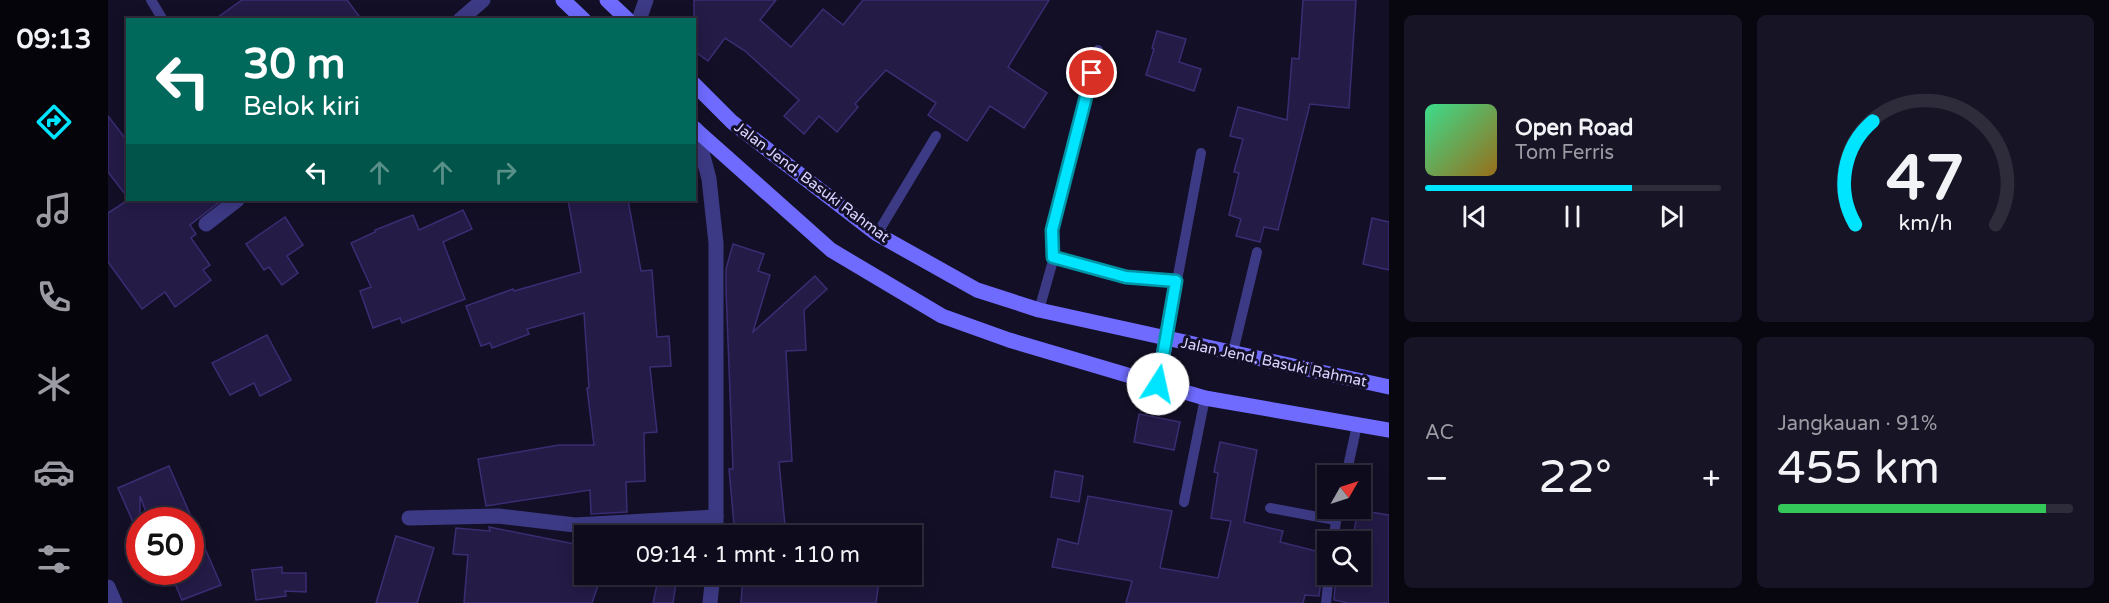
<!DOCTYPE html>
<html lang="id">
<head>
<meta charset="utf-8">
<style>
	body { margin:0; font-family:"Varela Round",sans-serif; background:#171425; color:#f1f3f6; height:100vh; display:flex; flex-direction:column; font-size:22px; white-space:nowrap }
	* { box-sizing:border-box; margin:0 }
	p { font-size:20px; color:#9b9ba3 }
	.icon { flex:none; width:33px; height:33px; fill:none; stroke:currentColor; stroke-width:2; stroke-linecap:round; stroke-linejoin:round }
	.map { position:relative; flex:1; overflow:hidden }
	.drawer { display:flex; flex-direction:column; gap:15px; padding:15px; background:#08060f; width:720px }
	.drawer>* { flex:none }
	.hud { position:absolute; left:18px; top:18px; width:570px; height:183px; border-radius:0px; box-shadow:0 3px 15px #0003,0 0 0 2px #2e2b3b; background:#00695c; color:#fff; overflow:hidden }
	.needle { width:39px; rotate:51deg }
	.controls { position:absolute; left:1209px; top:465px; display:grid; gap:12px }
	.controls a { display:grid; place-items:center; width:54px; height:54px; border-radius:0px; background:#0e0b1c; box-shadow:0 3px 15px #0003,0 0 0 2px #2e2b3b; font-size:30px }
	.speed { position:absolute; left:18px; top:507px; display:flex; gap:12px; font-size:30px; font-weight:700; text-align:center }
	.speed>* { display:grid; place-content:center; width:78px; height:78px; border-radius:50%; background:#0e0b1c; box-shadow:0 3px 15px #0003,0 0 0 2px #2e2b3b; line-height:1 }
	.speed .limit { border:9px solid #d22; background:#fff; color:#111 }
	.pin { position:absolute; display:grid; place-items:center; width:51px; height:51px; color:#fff; margin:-26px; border:3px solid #fff; border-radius:50%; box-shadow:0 2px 6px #0007 }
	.me { position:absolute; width:66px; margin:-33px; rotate:10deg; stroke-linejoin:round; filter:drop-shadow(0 0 4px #0008) }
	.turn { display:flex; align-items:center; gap:21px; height:126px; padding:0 18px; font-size:27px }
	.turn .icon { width:78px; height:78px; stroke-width:2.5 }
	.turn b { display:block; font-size:42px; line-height:51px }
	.lanes { display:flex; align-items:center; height:57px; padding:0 18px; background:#0003; justify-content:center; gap:30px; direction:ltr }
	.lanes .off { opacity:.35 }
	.big { font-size:45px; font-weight:600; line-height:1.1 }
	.drawer .widget { flex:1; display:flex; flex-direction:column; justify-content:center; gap:9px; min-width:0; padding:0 21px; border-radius:9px; background:#171425 }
	.drawer .dial { align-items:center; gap:0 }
	.dial svg { height:156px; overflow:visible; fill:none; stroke:#2e2b3b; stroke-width:7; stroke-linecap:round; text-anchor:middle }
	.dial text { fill:#f1f3f6; stroke:none }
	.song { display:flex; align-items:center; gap:18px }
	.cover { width:72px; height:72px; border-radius:9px; background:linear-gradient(135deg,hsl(150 70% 55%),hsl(40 70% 35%)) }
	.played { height:6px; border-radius:3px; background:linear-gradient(90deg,#00e5ff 70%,#2e2b3b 70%) }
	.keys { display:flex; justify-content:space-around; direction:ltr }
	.heat { display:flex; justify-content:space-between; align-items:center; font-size:33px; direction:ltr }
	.charge { height:9px; border-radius:4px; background:linear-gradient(90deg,#34c759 91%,#2e2b3b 0) }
	.drawer .tiles { flex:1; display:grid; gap:15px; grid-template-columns:repeat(2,1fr) }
	.trip { position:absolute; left:466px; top:525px; width:348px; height:60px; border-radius:0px; background:#0e0b1c; box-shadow:0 3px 15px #0003,0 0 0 2px #2e2b3b; font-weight:600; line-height:60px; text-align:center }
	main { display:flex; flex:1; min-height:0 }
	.menu { display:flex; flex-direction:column; width:108px; justify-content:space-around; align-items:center; background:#06040b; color:#9b9ba3 }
	.menu .icon { width:42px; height:42px }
	.menu .active { color:#00e5ff }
	.menu b { font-size:27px; color:#f1f3f6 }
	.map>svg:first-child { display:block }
	.building { fill:#241b47; stroke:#3b2d73; stroke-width:1.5 }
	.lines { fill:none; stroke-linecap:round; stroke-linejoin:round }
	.lane { stroke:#3d3a85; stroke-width:10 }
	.street { stroke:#3d3a85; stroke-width:15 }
	.secondary { stroke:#6f6bff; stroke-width:15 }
	.route-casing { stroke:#0095a6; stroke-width:15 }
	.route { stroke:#00e5ff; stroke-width:10 }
	.labels { text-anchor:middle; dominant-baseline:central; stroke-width:6; stroke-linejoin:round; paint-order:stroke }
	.street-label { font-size:15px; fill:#d9d4ff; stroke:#130f26 }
</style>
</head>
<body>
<main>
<nav class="menu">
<b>09:13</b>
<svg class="icon active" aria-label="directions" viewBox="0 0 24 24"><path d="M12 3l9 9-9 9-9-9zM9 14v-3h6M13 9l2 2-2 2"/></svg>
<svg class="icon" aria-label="music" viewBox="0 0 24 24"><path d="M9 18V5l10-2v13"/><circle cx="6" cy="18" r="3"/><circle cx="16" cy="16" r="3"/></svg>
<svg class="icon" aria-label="phone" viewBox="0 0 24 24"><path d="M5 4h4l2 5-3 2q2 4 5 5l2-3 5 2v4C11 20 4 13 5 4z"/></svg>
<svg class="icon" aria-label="climate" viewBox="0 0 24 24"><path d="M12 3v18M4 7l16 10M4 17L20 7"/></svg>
<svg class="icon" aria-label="car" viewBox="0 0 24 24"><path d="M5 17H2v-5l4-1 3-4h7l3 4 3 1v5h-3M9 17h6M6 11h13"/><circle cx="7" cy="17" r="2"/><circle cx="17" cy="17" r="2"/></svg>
<svg class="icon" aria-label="filters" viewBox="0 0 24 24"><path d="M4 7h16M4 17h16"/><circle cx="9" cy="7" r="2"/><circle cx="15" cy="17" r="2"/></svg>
</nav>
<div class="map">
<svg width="1281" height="603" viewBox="0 0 1281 603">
	<rect width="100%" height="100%" fill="#130f26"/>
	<!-- building -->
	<g class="building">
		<polygon points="134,0 239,0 254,20 106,20"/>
		<polygon points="586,0 668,0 652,20 683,47 715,9 735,25 755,0 941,0 900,67 939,93 916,128 882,106 859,141 820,115 828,103 778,70 747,104 750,107 729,132 711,116 696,134 676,116 691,100 637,51 617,38 600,61 586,51"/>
		<polygon points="1195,0 1248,0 1241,108 1202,104 1170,230 1156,227 1152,242 1128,236 1133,219 1121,215 1131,173 1126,172 1135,139 1122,136 1130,107 1179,120 1184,58 1191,59"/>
		<polygon points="1049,31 1078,39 1071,62 1093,69 1086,91 1038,75 1046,49 1044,48"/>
		<polygon points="0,116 20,142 20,198 0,172"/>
		<polygon points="20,200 114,200 82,225 88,234 83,238 102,265 95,270 103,280 67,307 57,292 34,309 0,262 0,213"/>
		<polygon points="460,200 520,200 533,271 544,270 549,337 561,336 563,366 542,367 549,432 536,433 537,481 518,482 519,512 483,514 482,490 378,506 370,459 451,445 486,445 479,388 481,388 476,313 419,329 421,334 384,348 382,343 373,346 358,306 405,289 406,291 473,272"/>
		<polygon points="355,210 364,229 335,242 357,299 294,323 292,318 265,328 252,291 263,287 243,243 267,232 267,230 305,215 311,230"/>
		<polygon points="177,217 195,245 179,256 190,273 174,285 161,267 156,270 138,244"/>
		<polygon points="1264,218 1281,222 1281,270 1255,264"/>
		<polygon points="625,244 656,254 650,271 662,275 645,332 707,276 719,289 696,310 698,350 678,351 684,461 671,462 678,536 627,536 621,469 625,469 618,290 618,269"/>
		<polygon points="159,335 183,380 152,396 146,383 122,395 104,363"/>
		<polygon points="1031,414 1072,422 1066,450 1026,442"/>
		<polygon points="1112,442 1149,450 1136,522 1175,531 1172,542 1220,554 1220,567 1214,573 1211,596 1197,595 1195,603 1018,603 1024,581 944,567 950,539 970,544 980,496 1064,511 1052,568 1110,578 1123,521 1103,518 1110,473 1106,472"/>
		<polygon points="61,466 113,585 74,600 62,572 82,572 82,520 41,520 32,496 32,538 10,488"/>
		<polygon points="947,471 975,476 971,502 943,497"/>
		<polygon points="1250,510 1281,515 1281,603 1240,603 1226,600 1228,574 1252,574 1252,542 1244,542"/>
		<polygon points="381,527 477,546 477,574 494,574 484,603 356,603 360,555 345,554 348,528 382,531"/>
		<polygon points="520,532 520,536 483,536 483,534"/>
		<polygon points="288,536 326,548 309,603 268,603"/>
		<polygon points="174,567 174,573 198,573 198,592 177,591 178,596 148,600 144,570"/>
		<polygon points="635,574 772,574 768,603 633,603"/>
		<polygon points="550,580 568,583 565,603 545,603"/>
	</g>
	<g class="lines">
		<!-- lane -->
		<g class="lane">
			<polyline points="43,0 55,20"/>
			<polyline points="769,234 828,136"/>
			<polyline points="946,257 1018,277 1068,281"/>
			<polyline points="931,310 946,257 944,230 990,50"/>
			<polyline points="1058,339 1093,153"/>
			<polyline points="1125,352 1149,252"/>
			<polyline points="1238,476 1249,425"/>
			<polyline points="1076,502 1097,398"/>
			<polyline points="1162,508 1227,520"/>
			<polyline points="1225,542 1230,508"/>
			<polyline points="1218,603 1221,574"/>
		</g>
		<!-- street -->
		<g class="street">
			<polyline points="352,20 375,0"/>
			<polyline points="531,20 538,0"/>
			<polyline points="588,129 601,179 608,243 608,536"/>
			<polyline points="98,224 129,200"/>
			<polyline points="301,518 390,516 467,525 608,517"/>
			<polyline points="0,587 7,603"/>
			<polyline points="602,603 605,574"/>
		</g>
		<!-- secondary -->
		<g class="secondary">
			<polyline points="455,0 476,20"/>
			<polyline points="499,0 520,20"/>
			<polyline points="586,84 624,122 769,234 869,290 931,310 1281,387"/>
			<polyline points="586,128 723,250 834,316 901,340 1097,398 1281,430"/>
			<polyline points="1050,384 1058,339"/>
		</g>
	</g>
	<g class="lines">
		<defs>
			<polyline id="route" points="984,73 944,230 945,257 1018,277 1068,281 1050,384"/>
		</defs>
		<!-- route casing -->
		<use href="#route" class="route-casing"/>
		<!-- route -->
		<use href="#route" class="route"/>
	</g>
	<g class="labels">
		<!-- street labels -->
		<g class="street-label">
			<text transform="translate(704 182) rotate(37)">Jalan Jend. Basuki Rahmat</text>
			<text transform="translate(1166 362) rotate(12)">Jalan Jend. Basuki Rahmat</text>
		</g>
	</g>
</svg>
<div class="controls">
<a><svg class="needle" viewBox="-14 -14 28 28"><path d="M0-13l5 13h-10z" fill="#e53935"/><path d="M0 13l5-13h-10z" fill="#9b9ba3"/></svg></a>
<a><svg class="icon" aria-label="search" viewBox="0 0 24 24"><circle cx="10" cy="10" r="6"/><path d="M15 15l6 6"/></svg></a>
</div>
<div class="speed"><div class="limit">50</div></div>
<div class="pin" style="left:984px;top:73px;background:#d93025"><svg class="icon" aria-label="arrive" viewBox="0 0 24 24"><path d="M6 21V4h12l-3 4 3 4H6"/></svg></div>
<svg class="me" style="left:1050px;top:384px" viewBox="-20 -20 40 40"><circle r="19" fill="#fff"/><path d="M0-13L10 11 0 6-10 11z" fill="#00e5ff"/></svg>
<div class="trip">09:14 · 1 mnt · 110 m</div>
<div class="hud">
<div class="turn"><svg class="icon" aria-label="left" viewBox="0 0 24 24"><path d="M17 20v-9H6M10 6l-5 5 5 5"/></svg><div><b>30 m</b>Belok kiri</div></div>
<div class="lanes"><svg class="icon" aria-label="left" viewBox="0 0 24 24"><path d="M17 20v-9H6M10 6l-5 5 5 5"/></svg><svg class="icon off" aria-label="ahead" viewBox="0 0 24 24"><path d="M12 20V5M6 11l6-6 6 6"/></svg><svg class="icon off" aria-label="ahead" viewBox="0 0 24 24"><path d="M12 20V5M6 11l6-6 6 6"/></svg><svg class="icon off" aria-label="right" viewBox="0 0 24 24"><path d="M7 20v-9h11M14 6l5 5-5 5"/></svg></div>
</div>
</div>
<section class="drawer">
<div class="tiles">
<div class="widget">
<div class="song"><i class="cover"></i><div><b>Open Road</b><p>Tom Ferris</p></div></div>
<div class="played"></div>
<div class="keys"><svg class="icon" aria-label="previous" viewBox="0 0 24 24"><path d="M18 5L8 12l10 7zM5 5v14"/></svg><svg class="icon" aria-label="pause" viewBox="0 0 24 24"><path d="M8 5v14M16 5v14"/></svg><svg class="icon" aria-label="next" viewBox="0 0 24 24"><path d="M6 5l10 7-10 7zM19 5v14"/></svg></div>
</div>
<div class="widget dial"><svg viewBox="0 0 100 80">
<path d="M14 69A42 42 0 1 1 86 69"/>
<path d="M14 69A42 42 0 0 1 23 16" stroke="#00e5ff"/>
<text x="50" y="56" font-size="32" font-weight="700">47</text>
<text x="50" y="72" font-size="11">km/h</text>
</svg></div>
<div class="widget"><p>AC</p>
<div class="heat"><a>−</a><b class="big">22°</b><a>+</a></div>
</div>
<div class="widget"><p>Jangkauan · 91%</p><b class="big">455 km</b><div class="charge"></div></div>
</div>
</section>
</main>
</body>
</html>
